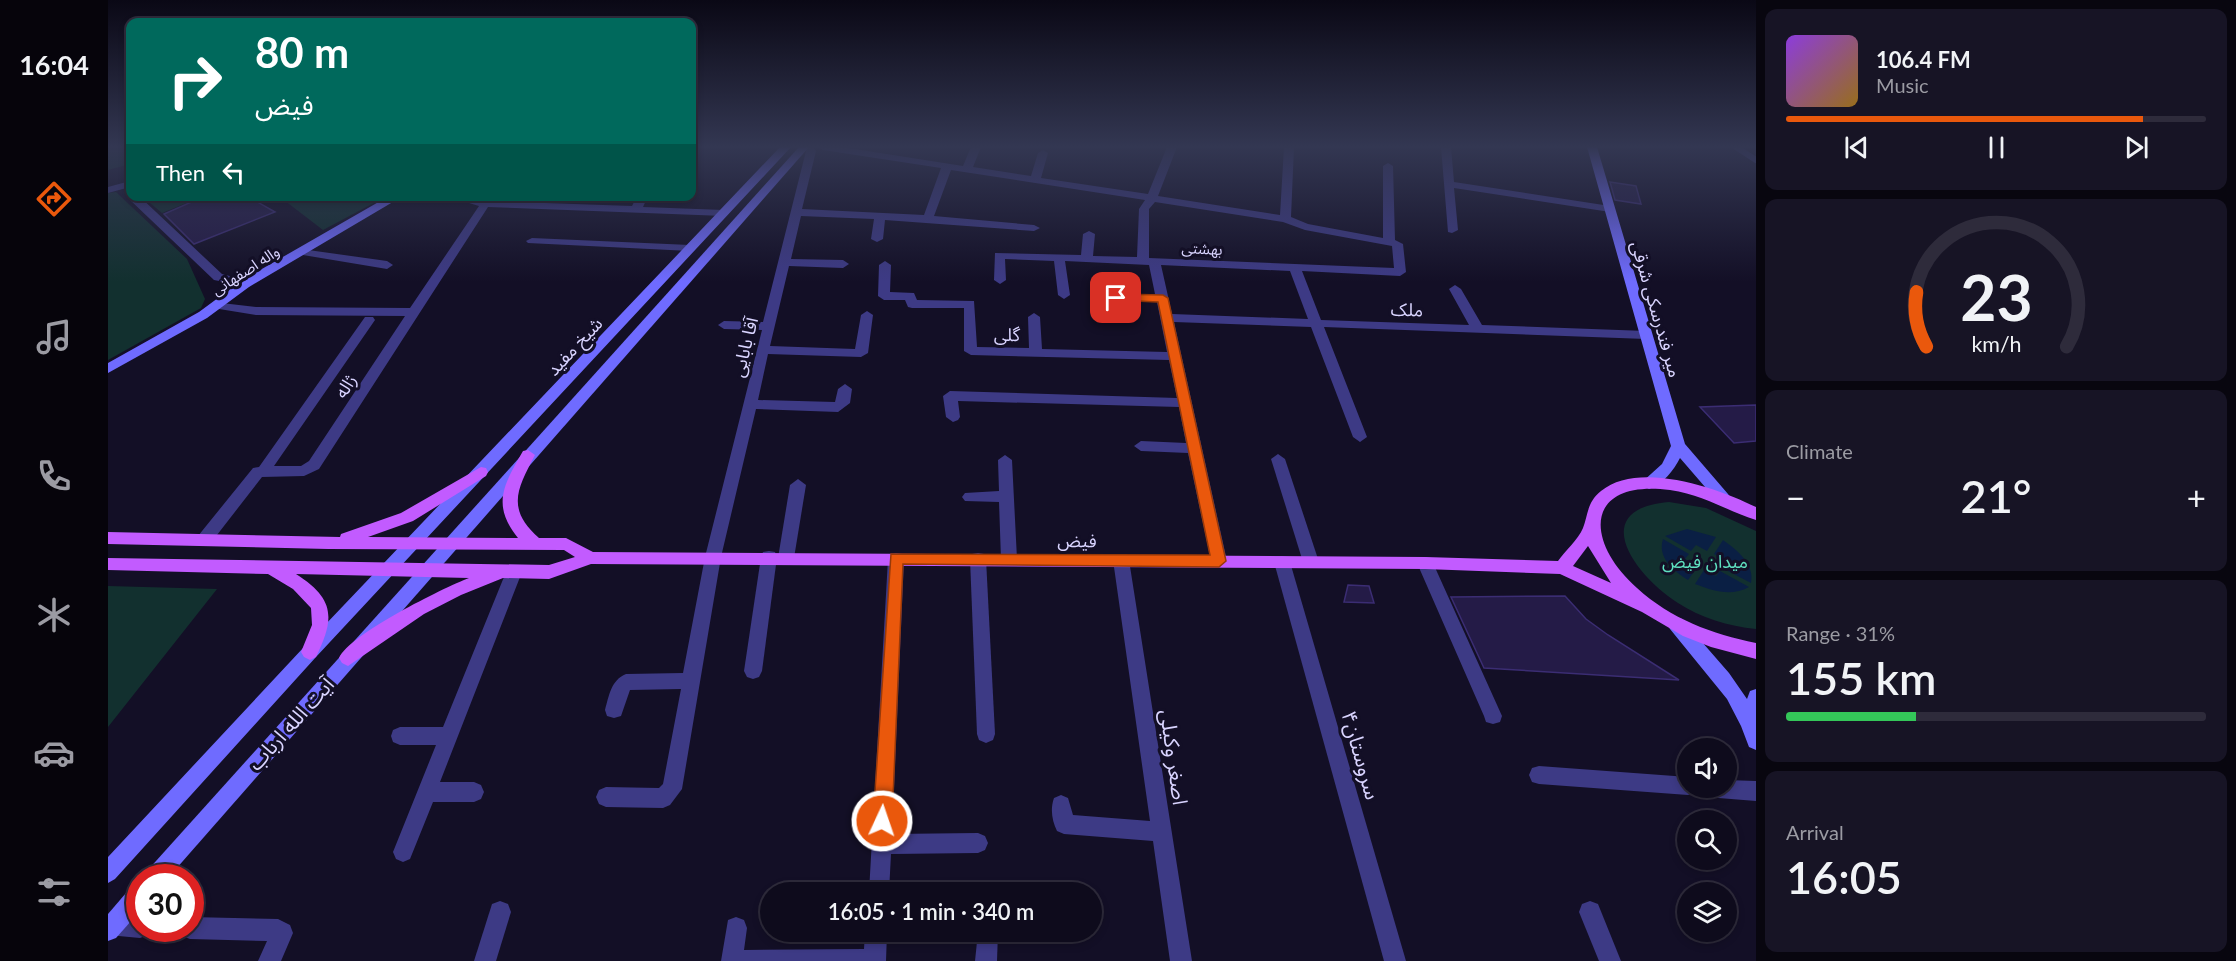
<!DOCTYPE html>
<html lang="en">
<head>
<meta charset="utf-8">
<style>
	body { margin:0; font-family:Lato,"Noto Sans Arabic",sans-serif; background:#171425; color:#f1f3f6; height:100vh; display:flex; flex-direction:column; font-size:22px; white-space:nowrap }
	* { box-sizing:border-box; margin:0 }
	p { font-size:20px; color:#9b9ba3 }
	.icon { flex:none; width:33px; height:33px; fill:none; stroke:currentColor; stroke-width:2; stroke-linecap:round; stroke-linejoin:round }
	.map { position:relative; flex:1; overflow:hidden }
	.panel { display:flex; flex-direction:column; gap:9px; padding:9px; background:#08060f; width:480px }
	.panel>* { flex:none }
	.hud { position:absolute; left:18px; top:18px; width:570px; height:183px; border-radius:12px; box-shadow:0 3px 9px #0003,0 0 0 2px #2e2b3b; background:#00695c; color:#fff; overflow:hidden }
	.tools { position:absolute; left:1569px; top:738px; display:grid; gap:12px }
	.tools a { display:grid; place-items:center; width:60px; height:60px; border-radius:50%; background:#0e0b1c; box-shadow:0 3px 9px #0003,0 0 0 2px #2e2b3b; font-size:30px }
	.speed { position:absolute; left:18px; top:864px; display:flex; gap:12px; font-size:30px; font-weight:700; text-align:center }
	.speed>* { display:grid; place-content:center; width:78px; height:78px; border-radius:50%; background:#0e0b1c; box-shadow:0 3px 9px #0003,0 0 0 2px #2e2b3b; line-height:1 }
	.speed .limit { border:9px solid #d22; background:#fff; color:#111 }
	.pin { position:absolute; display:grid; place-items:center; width:51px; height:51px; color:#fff; margin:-26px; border-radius:12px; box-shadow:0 3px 9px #0006 }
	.me { position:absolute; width:66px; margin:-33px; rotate:3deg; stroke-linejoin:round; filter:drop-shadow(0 0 4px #0008) }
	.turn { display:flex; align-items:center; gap:21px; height:126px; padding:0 30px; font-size:27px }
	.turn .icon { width:78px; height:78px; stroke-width:2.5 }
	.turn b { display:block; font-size:42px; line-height:51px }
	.then { display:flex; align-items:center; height:57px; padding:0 30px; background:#0003; gap:12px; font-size:22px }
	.big { font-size:45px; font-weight:600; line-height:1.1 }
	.panel .tile { flex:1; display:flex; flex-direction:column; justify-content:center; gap:9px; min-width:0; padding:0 21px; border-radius:12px; background:#171425 }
	.panel .dial { align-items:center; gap:0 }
	.dial svg { height:156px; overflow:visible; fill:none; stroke:#2e2b3b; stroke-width:7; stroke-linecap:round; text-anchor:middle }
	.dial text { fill:#f1f3f6; stroke:none }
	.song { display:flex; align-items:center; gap:18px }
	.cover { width:72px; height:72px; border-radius:9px; background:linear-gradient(135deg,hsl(270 70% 55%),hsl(40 70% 35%)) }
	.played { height:6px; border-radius:3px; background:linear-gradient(90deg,#ea580c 85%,#2e2b3b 85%) }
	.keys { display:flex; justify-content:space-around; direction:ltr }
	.heat { display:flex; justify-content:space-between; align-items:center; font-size:33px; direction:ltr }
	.charge { height:9px; border-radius:4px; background:linear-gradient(90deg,#34c759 31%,#2e2b3b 0) }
	.trip { position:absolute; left:652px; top:882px; width:342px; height:60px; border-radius:30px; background:#0e0b1c; box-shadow:0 3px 9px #0003,0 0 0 2px #2e2b3b; font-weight:600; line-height:60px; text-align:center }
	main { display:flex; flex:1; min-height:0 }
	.tabs { display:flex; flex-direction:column; width:108px; justify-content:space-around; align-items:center; background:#06040b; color:#9b9ba3 }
	.tabs .icon { width:42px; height:42px }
	.tabs .active { color:#ea580c }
	.tabs b { font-size:27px; color:#f1f3f6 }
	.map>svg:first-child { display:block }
	.green { fill:#12302f }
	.water { fill:#0a1f44 }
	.building { fill:#241b47; stroke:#3b2d73; stroke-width:1.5 }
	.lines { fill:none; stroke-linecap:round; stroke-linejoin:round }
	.lane { stroke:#3d3a85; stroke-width:6 }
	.street { fill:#3d3a85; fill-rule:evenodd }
	.secondary { fill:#6f6bff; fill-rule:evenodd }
	.primary { fill:#c25bff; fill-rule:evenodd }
	.route { fill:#ea580c; stroke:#983908; stroke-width:1.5 }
	.labels { text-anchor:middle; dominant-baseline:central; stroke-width:6; stroke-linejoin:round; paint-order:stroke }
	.far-street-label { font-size:15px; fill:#d9d4ff; stroke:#130f26 }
	.street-label { font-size:18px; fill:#d9d4ff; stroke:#130f26 }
	.park-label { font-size:18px; fill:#5fe0c0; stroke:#130f26 }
	.near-street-label { font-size:21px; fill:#d9d4ff; stroke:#130f26 }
</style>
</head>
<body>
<main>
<nav class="tabs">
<b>16:04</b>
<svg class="icon active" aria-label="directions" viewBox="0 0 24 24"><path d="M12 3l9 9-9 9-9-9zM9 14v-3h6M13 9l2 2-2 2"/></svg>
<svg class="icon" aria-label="music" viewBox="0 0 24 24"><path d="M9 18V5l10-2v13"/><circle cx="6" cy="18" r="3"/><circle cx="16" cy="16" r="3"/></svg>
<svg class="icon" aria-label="phone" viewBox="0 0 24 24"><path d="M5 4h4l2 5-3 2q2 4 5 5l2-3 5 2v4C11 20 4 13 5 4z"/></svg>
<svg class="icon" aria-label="climate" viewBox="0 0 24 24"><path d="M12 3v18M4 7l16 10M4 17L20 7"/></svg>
<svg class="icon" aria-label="car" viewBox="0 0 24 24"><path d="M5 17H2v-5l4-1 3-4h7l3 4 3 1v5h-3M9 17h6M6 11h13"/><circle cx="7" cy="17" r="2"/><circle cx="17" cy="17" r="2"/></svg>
<svg class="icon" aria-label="filters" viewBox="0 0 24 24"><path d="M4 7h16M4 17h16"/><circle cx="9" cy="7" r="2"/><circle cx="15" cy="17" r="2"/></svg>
</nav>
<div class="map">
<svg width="1648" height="961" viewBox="0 0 1648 961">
	<rect width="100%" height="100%" fill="#130f26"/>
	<!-- green -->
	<g class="green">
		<polygon points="0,147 22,147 22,164 0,170"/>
		<polygon points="8,192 79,259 97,299 93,308 0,360 0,193"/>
		<polygon points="35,197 93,197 54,213"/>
		<polygon points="172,197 173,196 277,197 215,230"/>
		<path d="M1561,502L1598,508L1648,531V629C1620,626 1593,618 1570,603C1528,577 1477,509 1561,502Z"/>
		<polygon points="0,586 109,589 0,727"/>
	</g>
	<!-- water -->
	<g class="water">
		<polygon points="1579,529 1608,537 1599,551 1588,545 1583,551 1557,536"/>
		<path d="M1555,539L1581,554L1577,559L1590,566L1580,580C1566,571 1549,558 1555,539Z"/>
		<path d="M1615,540C1629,550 1647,564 1643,583L1614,568L1618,561L1606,554Z"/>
		<path d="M1596,570L1608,576L1612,571L1641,587C1623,597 1605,591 1587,584Z"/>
	</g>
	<!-- building -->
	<g class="building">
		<polygon points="1502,182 1528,186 1533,204 1507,200"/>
		<polygon points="97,196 139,196 167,212 86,244 56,214"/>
		<polygon points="1648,405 1648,441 1626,443 1592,407"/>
		<polygon points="1240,585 1261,586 1266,603 1236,602"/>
		<polygon points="1457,596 1478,619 1500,635 1571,680 1376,668 1343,597"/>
	</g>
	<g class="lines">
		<!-- lane -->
		<polyline class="lane" points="1628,147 1648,160"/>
		<!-- street -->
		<g class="street">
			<path d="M695,147H705L708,151L694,209L816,215L833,168L715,150L710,147H734L855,166L863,147H873L865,167L923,176L930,153L935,150L940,153L933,178L1040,194L1059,147H1069L1050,196L1172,215L1176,147H1186L1183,217L1200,224L1275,238V166L1280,163L1285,166L1287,240L1295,244L1298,272L1292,276L1194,271L1213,320L1361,325L1341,289L1347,285L1353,289L1374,325L1538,331L1544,335L1538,339L1216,327L1259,437L1252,442L1245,437L1203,327L1066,322L1119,561L1117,566L1111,567L1105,566L1103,561L1080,453L1033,451L1026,446L1033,441L1078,443L1071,407L850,401L852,417L850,420L845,422L838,417L835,396L842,391L1069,398L1061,360L863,355L856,351V308H804L800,307L797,300H776L770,296L771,265L777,261L783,265L782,292L806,293L809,300L866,301L869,347L921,348L920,317L926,313L932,317L934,349L1059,352L1049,302H1008L1002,298L1008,294H1047L1041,265L957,261L962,295L956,299L950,295L946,261L897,259L898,280L892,284L886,280L887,253L973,255L975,234L981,231L987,234L985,256L1029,257L1031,209L1037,200L843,170L826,216L926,225L932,228L926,231L777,220L775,239L769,242L763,239L766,219L693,216L683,259L735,260L741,264L735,268L681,266L662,346L747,349L753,315L759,311L765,315L760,353L753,357L660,354L650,400L727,402L730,389L737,384L744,389L742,403L730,412L648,409L613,557L574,789L562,805L555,808L498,807L491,804L488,797L491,790L498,787L551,788L555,784L573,689L522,690L513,716L506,718L499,716L497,710C501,696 503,680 518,674L575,673L597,557L654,330L616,329L610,325L616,321L655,322L698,151ZM1047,202L1175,222L1197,230L1284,246L1286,268L1041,258V209ZM1053,265L1182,271L1200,319L1064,314Z"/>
			<polygon points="1333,147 1343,147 1346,182 1502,206 1507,209 1502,212 1346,188 1350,230 1344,233 1340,232"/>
			<polygon points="22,181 22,187 0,193 0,187"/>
			<polygon points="22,193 22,196 31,196 114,274 141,281 141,287 106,280 20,198 19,196"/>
			<polygon points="338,196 359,196 377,201 524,206 529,196 540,196 535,207 616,210 621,213 616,216 380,207 211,469 196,476 154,477 102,544 90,544 88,540 90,536 145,468 151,467 257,317 265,317 267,320 166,466 193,466 201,461 297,316 148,315 105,308 105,302 148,307 302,308 371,206"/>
			<polygon points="424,238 582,245 588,248 582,251 420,243 418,241"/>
			<polygon points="193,249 279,261 285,265 279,269 189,254 189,250"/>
			<polygon points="1170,454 1177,459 1211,562 1209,567 1203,568 1197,567 1195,562 1163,459"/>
			<polygon points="897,455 904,460 909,559 907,564 901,565 895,564 893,559 891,502 857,501 854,497 857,493 891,491 890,460"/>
			<polygon points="690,479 698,485 686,558 684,563 672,563 670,558 682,485"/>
			<polygon points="661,551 667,552 669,557 654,671 651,677 645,679 639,677 636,671 653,557 655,552"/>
			<polygon points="788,553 794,554 796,559 784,834 870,833 877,836 880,843 877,850 870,853 783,854 781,892 761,892 780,559 782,554"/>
			<polygon points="870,553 876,554 878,559 887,734 885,740 878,743 871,740 869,734 862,559 864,554"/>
			<path d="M1013,554L1019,555L1021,560L1084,961H1062L1045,841L956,834L949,831C944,821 942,809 946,798L953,795L960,798L965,815L1042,821L1005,560L1007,555Z"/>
			<polygon points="1174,556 1180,557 1182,562 1298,961 1276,961 1166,562 1168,557"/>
			<polygon points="1317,557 1323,558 1325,563 1394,716 1392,722 1385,724 1378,722 1376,716 1309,563 1311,558"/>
			<polygon points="406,565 412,567 414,572 332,782 366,782 373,785 376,792 373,799 366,802 325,802 302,859 295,862 288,859 285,852 328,745 292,745 285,742 283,736 285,730 292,727 335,727 398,572 400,567"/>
			<polygon points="1431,766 1580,777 1580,788 1618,788 1618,780 1648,781 1648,801 1598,797 1591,795 1589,789 1587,793 1580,795 1431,784 1424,782 1421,775 1424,768"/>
			<polygon points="392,901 400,904 403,912 388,961 366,961 384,904"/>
			<polygon points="1482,901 1490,904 1513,961 1491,961 1471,912 1474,904"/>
			<polygon points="4,915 32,916 32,928 42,928 40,935 32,938 0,935 0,917"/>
			<polygon points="82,917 170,919 182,925 185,933 173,961 150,961 159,941 82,939 74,936 71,928 82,928"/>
			<polygon points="628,917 636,920 639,928 636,950 756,949 757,932 779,932 778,961 613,961 620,920"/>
			<polygon points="870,932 890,932 889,961 867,961"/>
		</g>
		<!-- secondary -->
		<g class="secondary">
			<polygon points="672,147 683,147 208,657 7,879 0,883 0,857 196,647"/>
			<polygon points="691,147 701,147 60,878 36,878 39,871"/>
			<path d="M1479,147H1489L1577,444L1620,494L1623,498L1620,502H1610L1572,458C1566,470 1555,484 1541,489L1533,483L1554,464L1563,446Z"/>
			<polygon points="281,196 295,196 141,287 99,318 0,373 0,363 91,312 133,281"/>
			<polygon points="1568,617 1574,619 1621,673 1639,699 1642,691 1648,689 1648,750 1641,747 1633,726 1619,699 1562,629 1559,624 1562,619"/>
			<polygon points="32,884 32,911 8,938 0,941 0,914 24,886"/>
		</g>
		<!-- primary -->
		<path class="primary" d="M420,450L427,455C409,489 398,509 431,538H458L485,552L1317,557L1450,561C1457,551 1470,540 1475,528C1480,515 1479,502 1493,491C1530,460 1610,488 1648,507V520C1617,510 1596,495 1562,490C1476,479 1476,541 1529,588C1563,619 1604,634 1648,643V659L1603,647L1575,636L1534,612L1452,574L1317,569L483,564L441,579L395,578L353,595L316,614L240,666L234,663L231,658C242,634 335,588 361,578L188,574C227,599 227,618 208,657L202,660L196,657L193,652L204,625L203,608L185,589L160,574L0,570V558L441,565L467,557L456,550L220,549L0,544V532L232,537L233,534L293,513L373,467L378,468L380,472L378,476L305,521L260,537L410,538C383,505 396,484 415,451ZM1480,546L1503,583L1465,566Z"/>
	</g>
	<!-- sky -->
	<linearGradient id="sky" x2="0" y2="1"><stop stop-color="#0a0815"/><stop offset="0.52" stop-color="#333752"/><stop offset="1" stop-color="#333752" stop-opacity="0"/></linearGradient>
	<rect width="1648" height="282" fill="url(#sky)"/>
	<!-- route -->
	<polygon class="route" points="1008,294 1055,295 1060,298 1118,561 1111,567 795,564 784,821 781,827 774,830 768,827 765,821 783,554 1102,555 1050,302 1004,300 1002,298"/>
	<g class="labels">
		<!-- far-street labels -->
		<g class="far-street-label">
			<text transform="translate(1094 248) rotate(3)">بهشتی</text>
			<text transform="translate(137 270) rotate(-33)">واله اصفهانی</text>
		</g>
		<!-- street labels -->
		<g class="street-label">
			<text transform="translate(1299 309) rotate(2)">ملک</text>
			<text transform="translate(1549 309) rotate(74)">میر فندرسکی شرقی</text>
			<text transform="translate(899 334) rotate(1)">گلی</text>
			<text transform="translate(466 346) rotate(-47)">شیخ مفید</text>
			<text transform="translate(636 347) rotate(-76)">آقا بابایی</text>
			<text transform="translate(237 386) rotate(-57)">ژاله</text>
			<text transform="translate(969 540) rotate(1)">فیض</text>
		</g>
		<!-- park labels -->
		<g class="park-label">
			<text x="1597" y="561">میدان فیض</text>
		</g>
		<!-- near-street labels -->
		<g class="near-street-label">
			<text transform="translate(182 723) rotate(-48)">آیت الله ارباب</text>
			<text transform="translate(1254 755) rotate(74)">سروستان۴</text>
			<text transform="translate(1067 757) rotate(82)">اصغر وکیلی</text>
		</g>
	</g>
</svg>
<div class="tools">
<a><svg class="icon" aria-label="sound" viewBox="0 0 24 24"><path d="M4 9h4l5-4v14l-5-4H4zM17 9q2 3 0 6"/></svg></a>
<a><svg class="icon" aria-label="search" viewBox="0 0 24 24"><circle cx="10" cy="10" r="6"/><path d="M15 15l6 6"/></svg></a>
<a><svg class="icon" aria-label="layers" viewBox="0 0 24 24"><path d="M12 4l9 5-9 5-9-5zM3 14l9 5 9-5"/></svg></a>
</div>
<div class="speed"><div class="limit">30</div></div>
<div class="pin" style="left:1008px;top:298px;background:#d93025"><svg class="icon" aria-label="arrive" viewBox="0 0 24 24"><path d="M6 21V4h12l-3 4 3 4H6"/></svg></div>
<svg class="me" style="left:774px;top:821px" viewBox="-20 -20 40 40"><circle r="17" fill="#ea580c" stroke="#fff" stroke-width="3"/><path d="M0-11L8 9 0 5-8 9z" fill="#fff"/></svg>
<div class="trip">16:05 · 1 min · 340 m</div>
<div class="hud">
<div class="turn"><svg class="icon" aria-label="right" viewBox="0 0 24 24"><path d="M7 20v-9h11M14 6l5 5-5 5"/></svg><div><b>80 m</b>فیض</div></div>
<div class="then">Then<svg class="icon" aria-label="left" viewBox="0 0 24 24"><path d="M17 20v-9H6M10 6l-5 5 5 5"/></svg></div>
</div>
</div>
<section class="panel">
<div class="tile">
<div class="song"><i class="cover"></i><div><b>106.4 FM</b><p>Music</p></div></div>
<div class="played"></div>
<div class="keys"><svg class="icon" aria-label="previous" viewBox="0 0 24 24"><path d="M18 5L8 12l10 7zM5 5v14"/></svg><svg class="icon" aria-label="pause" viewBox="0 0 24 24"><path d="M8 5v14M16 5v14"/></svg><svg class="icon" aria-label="next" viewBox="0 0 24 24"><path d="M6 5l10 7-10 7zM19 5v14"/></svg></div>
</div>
<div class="tile dial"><svg viewBox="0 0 100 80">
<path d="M14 69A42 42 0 1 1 86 69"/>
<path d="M14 69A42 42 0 0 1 9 41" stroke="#ea580c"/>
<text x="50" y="56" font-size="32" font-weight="700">23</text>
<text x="50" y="72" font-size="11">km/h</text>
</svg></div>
<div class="tile"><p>Climate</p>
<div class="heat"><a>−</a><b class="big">21°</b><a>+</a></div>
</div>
<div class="tile"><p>Range · 31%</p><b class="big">155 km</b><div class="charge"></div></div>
<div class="tile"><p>Arrival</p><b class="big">16:05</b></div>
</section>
</main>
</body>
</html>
